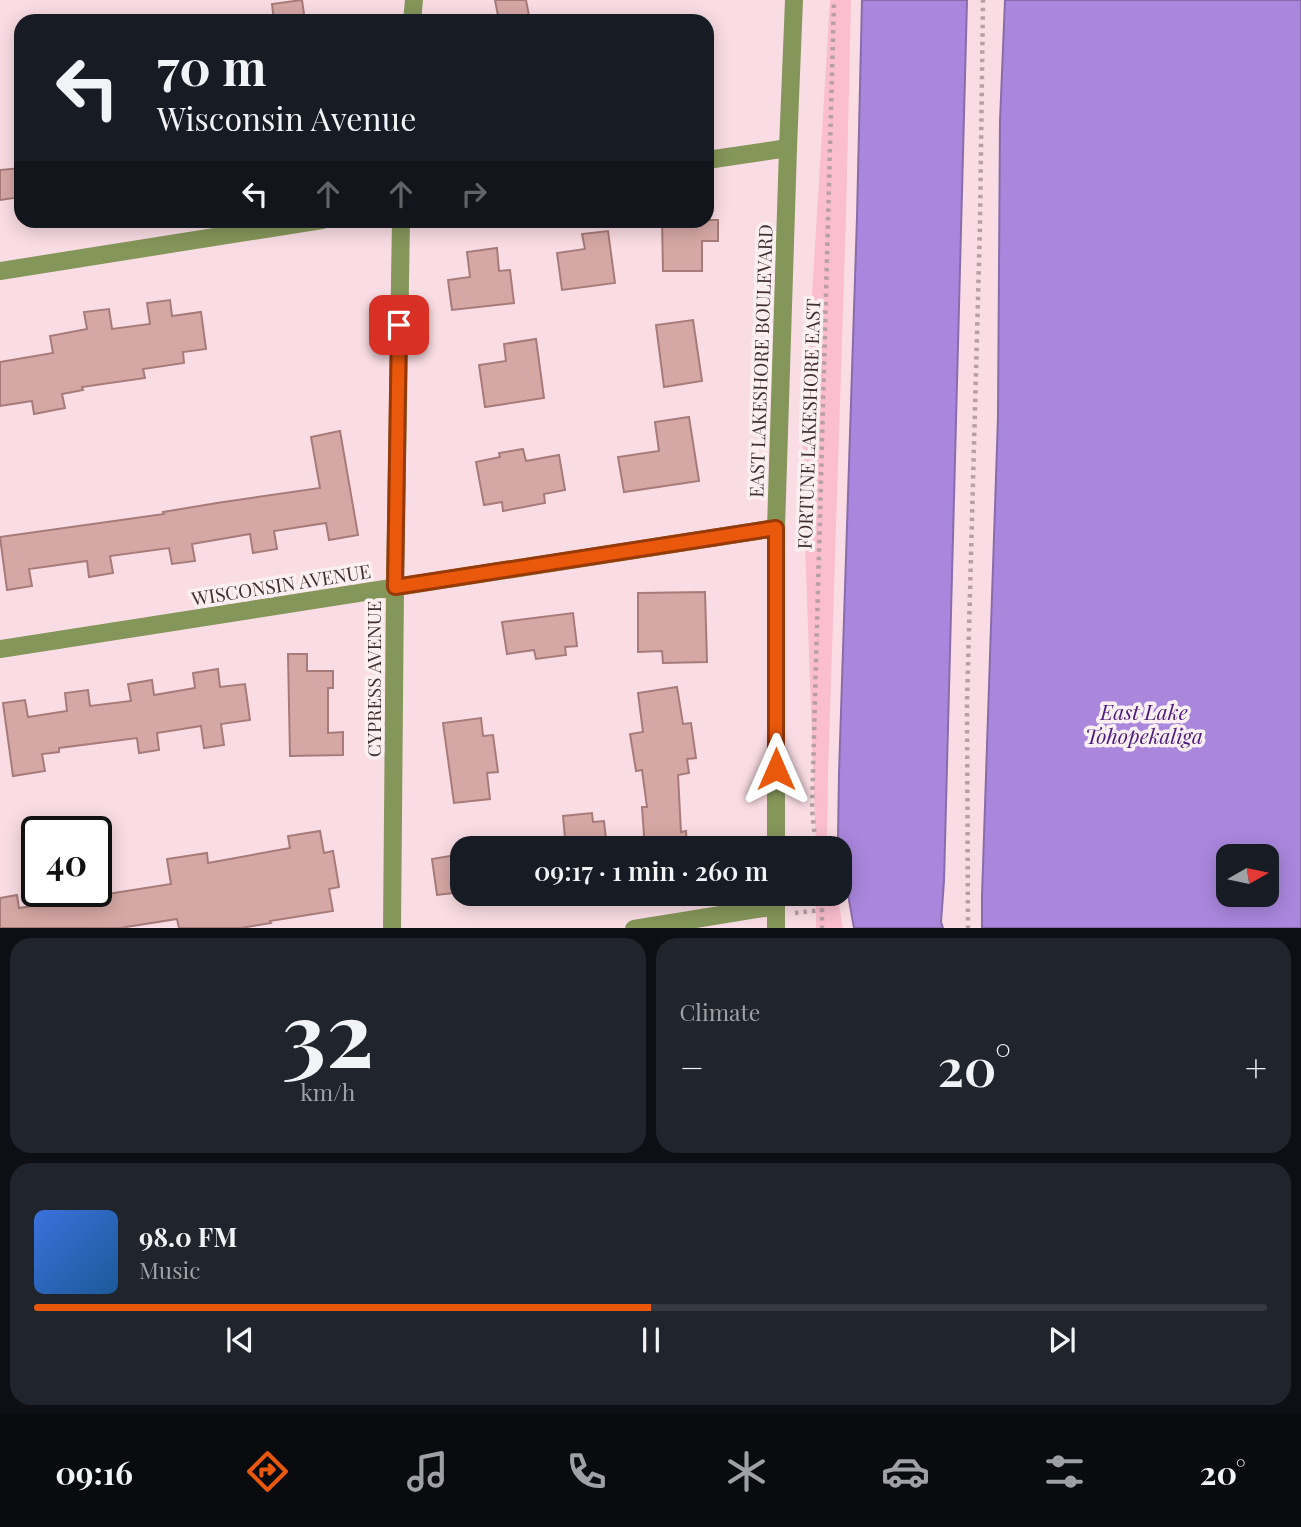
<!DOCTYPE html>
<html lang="en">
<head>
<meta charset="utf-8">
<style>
	body { margin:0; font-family:"Playfair Display",serif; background:#20242c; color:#f1f3f6; height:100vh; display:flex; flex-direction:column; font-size:26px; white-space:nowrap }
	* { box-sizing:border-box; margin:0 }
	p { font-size:23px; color:#9ea1a6 }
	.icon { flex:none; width:38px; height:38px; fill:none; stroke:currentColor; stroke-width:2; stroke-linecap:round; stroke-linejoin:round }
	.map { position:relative; height:928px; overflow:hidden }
	.details { display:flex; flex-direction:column; gap:10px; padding:10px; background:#0d0f14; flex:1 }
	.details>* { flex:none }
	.banner { position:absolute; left:14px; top:14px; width:700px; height:214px; border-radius:21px; box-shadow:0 4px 18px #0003; background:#171b24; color:#f1f3f6; overflow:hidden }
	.needle { width:46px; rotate:81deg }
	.tools { position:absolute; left:1216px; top:844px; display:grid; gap:14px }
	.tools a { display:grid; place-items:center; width:63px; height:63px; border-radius:14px; background:#171b24; box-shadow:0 4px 18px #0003; font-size:35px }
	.speed { position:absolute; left:21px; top:816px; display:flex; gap:14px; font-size:35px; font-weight:700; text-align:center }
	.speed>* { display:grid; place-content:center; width:91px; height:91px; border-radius:50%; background:#171b24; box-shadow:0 4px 18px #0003; line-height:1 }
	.speed .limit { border:4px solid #111; border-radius:10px; background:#fff; color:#111 }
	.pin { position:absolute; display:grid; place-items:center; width:60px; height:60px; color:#fff; margin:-30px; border-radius:14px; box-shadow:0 4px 10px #0006 }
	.me { position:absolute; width:77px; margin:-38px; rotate:0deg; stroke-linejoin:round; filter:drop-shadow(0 0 5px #0008) }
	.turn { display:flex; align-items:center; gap:24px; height:147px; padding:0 28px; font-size:32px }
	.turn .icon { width:91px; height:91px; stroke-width:2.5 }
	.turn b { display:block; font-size:49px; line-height:60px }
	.lanes { display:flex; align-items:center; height:66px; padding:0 28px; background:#0003; justify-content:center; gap:35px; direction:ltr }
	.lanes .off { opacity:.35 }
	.big { font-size:52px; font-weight:600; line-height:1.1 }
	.details .widget { flex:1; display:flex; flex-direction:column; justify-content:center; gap:10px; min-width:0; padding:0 24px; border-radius:21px; background:#20242c }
	.details .dial { align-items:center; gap:0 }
	.dial b { font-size:91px; line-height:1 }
	.song { display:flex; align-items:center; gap:21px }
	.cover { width:84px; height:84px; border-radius:10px; background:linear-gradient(135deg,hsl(220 70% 55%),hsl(210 70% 35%)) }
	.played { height:7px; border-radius:4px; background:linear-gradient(90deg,#ea580c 50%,#363941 50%) }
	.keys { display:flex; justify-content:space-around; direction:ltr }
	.heat { display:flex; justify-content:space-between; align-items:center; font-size:38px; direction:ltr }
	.details .tiles { flex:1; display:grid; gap:10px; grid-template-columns:1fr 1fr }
	.widget:last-child { grid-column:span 2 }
	.trip { position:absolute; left:450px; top:836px; width:402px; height:70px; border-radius:21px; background:#171b24; box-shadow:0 4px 18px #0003; font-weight:600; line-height:70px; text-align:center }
	.menu { display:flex; height:112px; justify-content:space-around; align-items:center; background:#090b0e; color:#9ea1a6 }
	.menu .icon { width:49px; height:49px }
	.menu .selected { color:#ea580c }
	.menu b { font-size:32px; color:#f1f3f6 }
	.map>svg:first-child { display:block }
	.green { fill:#fabece }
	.water { fill:#aa87dd; stroke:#8a6caa; stroke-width:2; fill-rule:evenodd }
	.building { fill:#d6a8a5; stroke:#a67b79; stroke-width:2 }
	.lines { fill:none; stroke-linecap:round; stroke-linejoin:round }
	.path { stroke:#b89fa5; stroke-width:4.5; stroke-dasharray:3.5 5; stroke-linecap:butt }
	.minor { stroke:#85965a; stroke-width:18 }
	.route-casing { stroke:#983908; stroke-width:18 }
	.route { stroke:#ea580c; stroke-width:12 }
	.labels { text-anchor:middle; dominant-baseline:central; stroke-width:7; stroke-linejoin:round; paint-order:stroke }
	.street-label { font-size:19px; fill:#402e33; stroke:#faf0f2 }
	.water-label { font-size:21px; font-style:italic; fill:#4e1b80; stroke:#faf0f2 }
</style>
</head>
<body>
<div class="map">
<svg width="1301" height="929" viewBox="0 0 1301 929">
	<rect width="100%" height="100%" fill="#fadde4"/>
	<!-- green -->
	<g class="green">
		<polygon points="830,0 851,0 846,217 828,774 827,839 829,849 816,849 802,459"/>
		<polygon points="816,894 837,894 843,928 816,928"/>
	</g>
	<!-- water -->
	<g class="water">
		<polygon points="862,0 967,0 944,881 941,922 943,928 854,928 838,839 839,774 857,217"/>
		<path d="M1005,0H1301V928H982V896L998,417L1000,121ZM1228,856H1267V894H1228Z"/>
	</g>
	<!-- building -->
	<g class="building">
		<polygon points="302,0 305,21 274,21 272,4"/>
		<polygon points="495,0 526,0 530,21 499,21"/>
		<polygon points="21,168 21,197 0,200 0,170"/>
		<polygon points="662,220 718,220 718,241 702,241 702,271 663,271"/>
		<polygon points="608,231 615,283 562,290 557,253 585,249 582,234"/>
		<polygon points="497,248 499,271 510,270 514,303 452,310 448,280 470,277 467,252"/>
		<polygon points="170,300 172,316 201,312 206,349 183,352 184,363 143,369 145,378 82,387 83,390 62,394 65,408 34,414 32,401 0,406 0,362 53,353 50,336 87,329 84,312 109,309 112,329 150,324 147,303"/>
		<polygon points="693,320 702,381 664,387 656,325"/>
		<polygon points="536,339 544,398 485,407 479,365 506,361 504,344"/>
		<polygon points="689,417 699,481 624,492 618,457 659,451 655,422"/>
		<polygon points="340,431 358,535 329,540 326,523 274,531 277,549 253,553 250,534 192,544 195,561 172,564 169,548 110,556 113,573 89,577 87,561 29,569 32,586 7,590 0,537 164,514 163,512 217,503 320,488 311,437"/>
		<polygon points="523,449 526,461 559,455 565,490 544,494 545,503 503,511 502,502 484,505 476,462 500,457 499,453"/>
		<polygon points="705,592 707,662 663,663 662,651 638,652 638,593"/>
		<polygon points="573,613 577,646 565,647 566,655 536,659 534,650 507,654 502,622"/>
		<polygon points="288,654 307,654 307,671 333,671 333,688 328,688 328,733 343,732 343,755 290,756"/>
		<polygon points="218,669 220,687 245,684 250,720 221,724 224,745 204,748 201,726 157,733 159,750 139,753 137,738 59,748 59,752 42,754 45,771 13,776 3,703 25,700 28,717 67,711 65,693 88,690 90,706 131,701 128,684 152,680 154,695 195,688 193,673"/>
		<polygon points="677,687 683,724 691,723 696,758 687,759 689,773 678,775 681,832 686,831 687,849 645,849 642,807 647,807 642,770 636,771 630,734 643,732 638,693"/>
		<polygon points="481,718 483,736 493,735 498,772 487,773 490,799 454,803 443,723"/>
		<polygon points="592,813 593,822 604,821 607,849 566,849 563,816"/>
		<polygon points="320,831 324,853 333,851 339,887 329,889 333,911 270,921 271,923 241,928 179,928 177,919 120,928 0,928 0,898 17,895 19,908 171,884 167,859 207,853 208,863 290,848 288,836"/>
		<polygon points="462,854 462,892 437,895 432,859"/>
	</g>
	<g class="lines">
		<!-- path -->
		<g class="path">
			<polyline points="816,849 812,809 834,0"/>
			<polyline points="795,913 822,910"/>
			<polyline points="822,929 822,894"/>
			<polyline points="968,929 967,703 980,224 983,0"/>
		</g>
		<!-- minor -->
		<g class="minor">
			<polyline points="412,21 414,0"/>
			<polyline points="707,160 788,148"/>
			<polyline points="0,271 322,220"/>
			<polyline points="0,649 776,528"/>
			<polyline points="776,849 776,528 788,148 794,0"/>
			<polyline points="776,897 776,929"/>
			<polyline points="392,929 395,587 401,220"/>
			<polyline points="634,929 776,906"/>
		</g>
	</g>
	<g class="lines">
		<defs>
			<polyline id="route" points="399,325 395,587 776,528 776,769"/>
		</defs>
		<!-- route casing -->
		<use href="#route" class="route-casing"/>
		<!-- route -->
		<use href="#route" class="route"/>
	</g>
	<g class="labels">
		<!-- street labels -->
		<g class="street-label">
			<text transform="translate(760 361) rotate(-88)">EAST LAKESHORE BOULEVARD</text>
			<text transform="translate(808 424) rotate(-88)">FORTUNE LAKESHORE EAST</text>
			<text transform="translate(281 584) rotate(-9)">WISCONSIN AVENUE</text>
			<text transform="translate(373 679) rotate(-90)">CYPRESS AVENUE</text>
		</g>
		<!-- water labels -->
		<g class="water-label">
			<text x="1144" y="711">East Lake<tspan x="1144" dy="24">Tohopekaliga</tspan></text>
		</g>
	</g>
</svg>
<div class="tools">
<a><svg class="needle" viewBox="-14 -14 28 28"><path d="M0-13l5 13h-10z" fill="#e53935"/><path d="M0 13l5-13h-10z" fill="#9ea1a6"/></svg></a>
</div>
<div class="speed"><div class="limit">40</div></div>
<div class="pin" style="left:399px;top:325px;background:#d93025"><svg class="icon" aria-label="arrive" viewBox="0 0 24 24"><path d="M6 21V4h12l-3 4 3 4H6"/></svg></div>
<svg class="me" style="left:776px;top:769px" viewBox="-20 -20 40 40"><path d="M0-17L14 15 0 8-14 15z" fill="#ea580c" stroke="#fff" stroke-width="4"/></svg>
<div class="trip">09:17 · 1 min · 260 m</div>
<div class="banner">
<div class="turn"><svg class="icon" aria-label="left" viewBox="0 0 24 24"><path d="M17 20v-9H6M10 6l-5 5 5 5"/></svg><div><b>70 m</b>Wisconsin Avenue</div></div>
<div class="lanes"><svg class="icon" aria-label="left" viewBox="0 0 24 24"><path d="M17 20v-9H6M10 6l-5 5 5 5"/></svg><svg class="icon off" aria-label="ahead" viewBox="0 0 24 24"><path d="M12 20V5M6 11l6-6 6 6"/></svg><svg class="icon off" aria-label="ahead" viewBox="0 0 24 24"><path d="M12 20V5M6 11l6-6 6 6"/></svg><svg class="icon off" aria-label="right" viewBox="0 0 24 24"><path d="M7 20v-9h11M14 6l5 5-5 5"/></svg></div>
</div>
</div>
<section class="details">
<div class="tiles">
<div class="widget dial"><b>32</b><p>km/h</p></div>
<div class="widget"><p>Climate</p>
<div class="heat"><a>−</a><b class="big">20°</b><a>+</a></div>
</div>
<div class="widget">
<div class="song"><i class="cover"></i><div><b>98.0 FM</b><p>Music</p></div></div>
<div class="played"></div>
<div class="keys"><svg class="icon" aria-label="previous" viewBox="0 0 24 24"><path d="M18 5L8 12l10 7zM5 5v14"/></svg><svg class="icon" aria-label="pause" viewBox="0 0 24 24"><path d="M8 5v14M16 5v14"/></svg><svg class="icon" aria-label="next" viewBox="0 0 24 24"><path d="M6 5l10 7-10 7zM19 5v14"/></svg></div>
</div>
</div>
</section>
<nav class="menu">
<b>09:16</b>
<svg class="icon selected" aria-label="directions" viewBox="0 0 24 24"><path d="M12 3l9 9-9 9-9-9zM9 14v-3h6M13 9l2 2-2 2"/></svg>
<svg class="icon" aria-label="music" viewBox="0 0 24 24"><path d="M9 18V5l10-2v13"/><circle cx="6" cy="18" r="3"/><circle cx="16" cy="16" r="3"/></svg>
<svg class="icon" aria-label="phone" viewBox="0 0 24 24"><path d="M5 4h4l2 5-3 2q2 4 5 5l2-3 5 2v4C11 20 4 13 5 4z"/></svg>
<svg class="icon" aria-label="climate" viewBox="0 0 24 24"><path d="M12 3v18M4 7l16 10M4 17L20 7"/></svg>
<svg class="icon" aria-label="car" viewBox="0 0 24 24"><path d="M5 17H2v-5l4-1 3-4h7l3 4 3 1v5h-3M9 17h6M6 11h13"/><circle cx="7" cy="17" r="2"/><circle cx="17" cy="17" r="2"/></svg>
<svg class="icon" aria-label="filters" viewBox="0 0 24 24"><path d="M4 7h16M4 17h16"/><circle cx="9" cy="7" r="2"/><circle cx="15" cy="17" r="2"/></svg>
<b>20°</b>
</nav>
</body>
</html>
